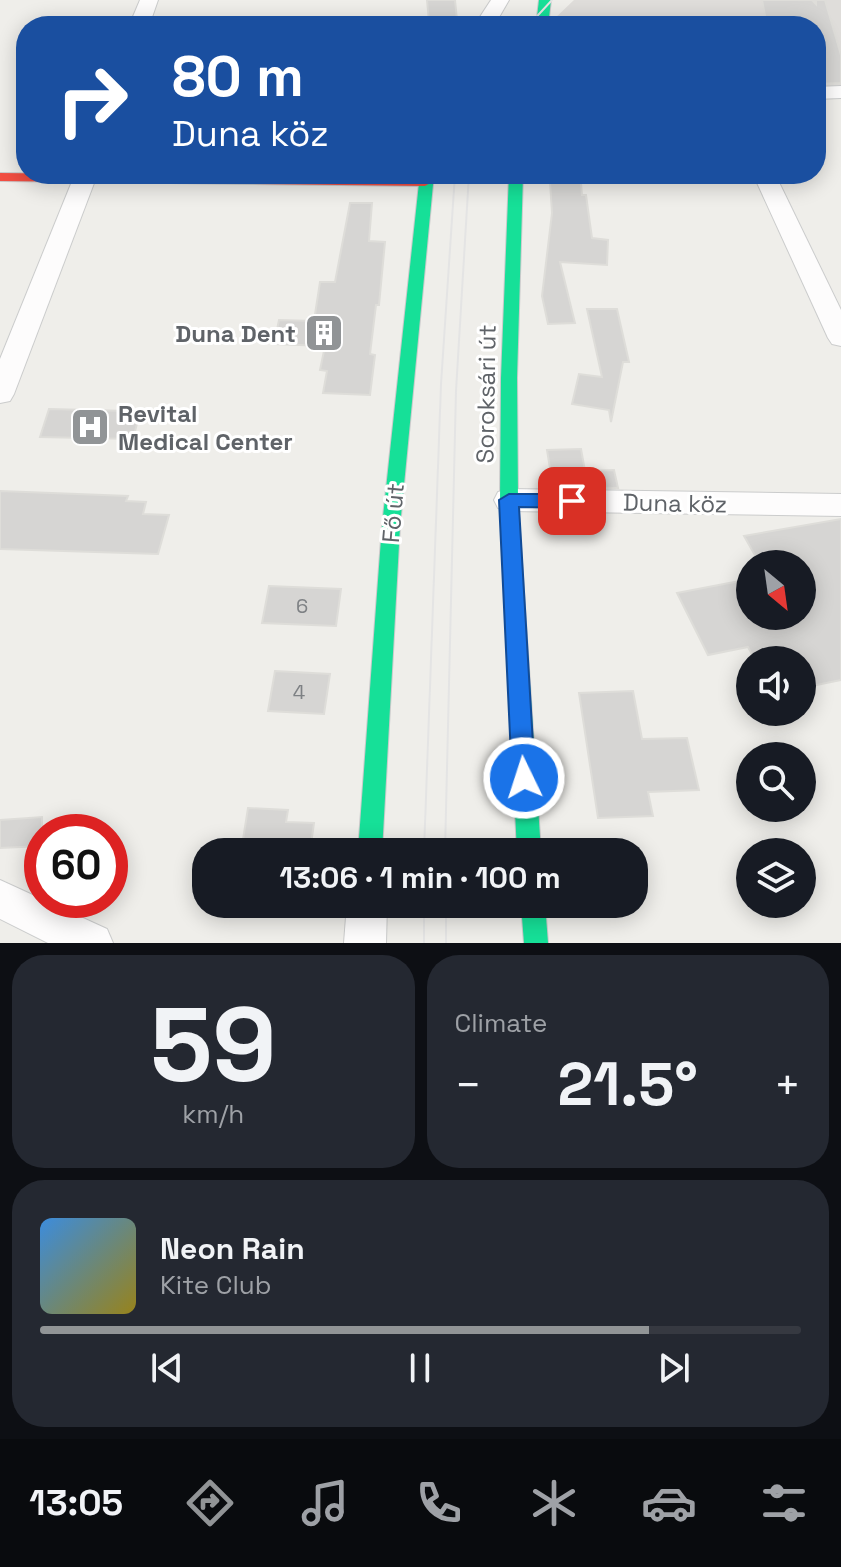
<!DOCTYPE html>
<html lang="en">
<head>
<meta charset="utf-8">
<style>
	body { margin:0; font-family:"Space Grotesk",sans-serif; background:#242831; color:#f1f3f6; height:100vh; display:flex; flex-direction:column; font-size:30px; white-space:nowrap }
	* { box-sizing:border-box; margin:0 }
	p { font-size:26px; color:#9ea1a6 }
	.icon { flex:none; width:44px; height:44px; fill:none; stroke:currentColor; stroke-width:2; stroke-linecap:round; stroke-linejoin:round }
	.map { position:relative; height:943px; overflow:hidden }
	.side { display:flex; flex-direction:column; gap:12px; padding:12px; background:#0d0f14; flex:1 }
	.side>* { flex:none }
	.hud { position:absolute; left:16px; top:16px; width:810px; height:168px; border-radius:32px; box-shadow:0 4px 20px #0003; background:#1a4fa0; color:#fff; overflow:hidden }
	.needle { width:52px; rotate:151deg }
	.buttons { position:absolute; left:736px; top:550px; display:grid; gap:16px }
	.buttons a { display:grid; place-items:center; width:80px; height:80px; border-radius:50%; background:#171b24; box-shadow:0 4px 20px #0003; font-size:40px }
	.speed { position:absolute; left:24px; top:814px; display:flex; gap:16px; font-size:40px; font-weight:700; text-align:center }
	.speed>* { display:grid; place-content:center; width:104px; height:104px; border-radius:50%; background:#171b24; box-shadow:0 4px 20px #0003; line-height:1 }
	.speed .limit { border:12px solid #d22; background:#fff; color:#111 }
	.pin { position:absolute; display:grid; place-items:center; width:68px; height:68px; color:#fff; margin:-34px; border-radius:16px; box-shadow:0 4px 12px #0006 }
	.me { position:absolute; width:88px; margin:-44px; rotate:356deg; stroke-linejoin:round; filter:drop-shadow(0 0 6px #0008) }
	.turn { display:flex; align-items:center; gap:28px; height:168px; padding:0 24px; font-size:36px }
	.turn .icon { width:104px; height:104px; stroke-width:2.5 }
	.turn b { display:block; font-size:56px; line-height:68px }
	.big { font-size:60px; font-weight:700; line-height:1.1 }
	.side .tile { flex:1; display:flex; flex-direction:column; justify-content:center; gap:12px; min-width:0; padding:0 28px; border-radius:32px; background:#242831 }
	.side .dial { align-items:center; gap:0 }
	.dial b { font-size:104px; line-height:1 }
	.song { display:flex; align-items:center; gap:24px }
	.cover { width:96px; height:96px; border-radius:12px; background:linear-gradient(135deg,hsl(210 70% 55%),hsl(50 70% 35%)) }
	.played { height:8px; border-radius:4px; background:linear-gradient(90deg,#919496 80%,#363941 80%) }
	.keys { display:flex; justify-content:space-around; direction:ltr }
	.heat { display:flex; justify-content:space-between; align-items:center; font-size:44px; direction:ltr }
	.side .tiles { flex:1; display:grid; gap:12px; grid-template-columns:1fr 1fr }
	.tile:last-child { grid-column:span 2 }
	.trip { position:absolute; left:192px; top:838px; width:456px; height:80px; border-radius:32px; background:#171b24; box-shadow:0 4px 20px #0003; font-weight:700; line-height:80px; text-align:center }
	.dock { display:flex; height:128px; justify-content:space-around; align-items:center; background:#090b0e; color:#9ea1a6 }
	.dock .icon { width:56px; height:56px }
	.dock .selected { color:#919496 }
	.dock b { font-size:36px; color:#f1f3f6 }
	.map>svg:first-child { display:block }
	.industrial { fill:#dfddda }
	.building { fill:#d6d5d3; stroke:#deddd9; stroke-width:2 }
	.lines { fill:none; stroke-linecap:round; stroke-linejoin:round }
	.street-casing { stroke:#cbcccc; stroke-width:2 }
	.fast-casing { stroke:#cacacb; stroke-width:2 }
	.jam-casing { stroke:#cacacb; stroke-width:2 }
	.street { fill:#fdfcfc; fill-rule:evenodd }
	.fast { fill:#16e098; fill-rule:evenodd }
	.jam { fill:#f24e42; fill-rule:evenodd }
	.tram { stroke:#e4e4e4; stroke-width:2 }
	.route { fill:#1a73e8; stroke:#114b97; stroke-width:2 }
	.labels { text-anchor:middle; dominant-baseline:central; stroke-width:6; stroke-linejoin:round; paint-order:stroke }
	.number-label { font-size:20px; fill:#7e8184 }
	.poi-label { font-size:24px; font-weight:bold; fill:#5f6368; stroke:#fff; text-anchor:end }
	.street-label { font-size:24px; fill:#5f6368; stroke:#fff }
</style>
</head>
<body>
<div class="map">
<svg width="841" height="943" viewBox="0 0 841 943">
	<rect width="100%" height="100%" fill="#efeeea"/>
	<!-- industrial -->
	<polygon class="industrial" points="574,0 841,0 841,89 816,90 816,26 552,26 552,21"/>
	<!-- building -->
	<g class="building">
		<polygon points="427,0 455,0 457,20 429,21"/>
		<polygon points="762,0 812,0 816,4 816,0 825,0 841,55 841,83 816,84 816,26 767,26"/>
		<polygon points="550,182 581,183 582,195 586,195 592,238 608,240 607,265 560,262 575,323 548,324 542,296 552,213"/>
		<polygon points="350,203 372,203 369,241 385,242 379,305 376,305 370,354 375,355 370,395 323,393 327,371 320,370 325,346 274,344 279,320 314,321 320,282 335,282"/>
		<polygon points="587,309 617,309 629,362 623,362 611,422 609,410 572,404 579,374 602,377"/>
		<polygon points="49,409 127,411 126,416 139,416 133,439 40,437"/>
		<polygon points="581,449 585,471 614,470 618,488 553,487 547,450"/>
		<polygon points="0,491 128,496 126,501 146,502 143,514 169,515 158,554 0,549"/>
		<polygon points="841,519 841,680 802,688 802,660 755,660 748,647 708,655 677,593 750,579 750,616 802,616 802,564 760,564 744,536"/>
		<polygon points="269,586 341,589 336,626 262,623"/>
		<polygon points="275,671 330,674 324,714 268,711"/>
		<polygon points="633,691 642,739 687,738 699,790 648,792 653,816 598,818 579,693"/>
		<polygon points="248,808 288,810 286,822 314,823 310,852 241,852"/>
		<polygon points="42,817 42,846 0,848 0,820"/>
	</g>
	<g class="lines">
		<defs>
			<g id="street">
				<polygon points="140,0 158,0 149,26 129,26"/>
				<polygon points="491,0 509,0 494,26 474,26"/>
				<polygon points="841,86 841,98 816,99 816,87"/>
				<polygon points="75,174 93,174 96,178 14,394 10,401 0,403 0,359"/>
				<polygon points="753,174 775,174 841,310 841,346 832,344 828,338"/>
				<polygon points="509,489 841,494 841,516 509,511 498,508 494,500 498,492"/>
				<polygon points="0,880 107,929 113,943 48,943 0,919"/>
				<polygon points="347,904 387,904 386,943 344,943"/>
			</g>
			<g id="fast">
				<polygon points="539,0 551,0 548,26 536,26"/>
				<polygon points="420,174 434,174 400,526 382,852 358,852 382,526"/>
				<polygon points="509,174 523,174 517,378 518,501 541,852 517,852 500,501 501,378"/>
				<polygon points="521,904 545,904 548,943 524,943"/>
			</g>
			<polygon id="jam" points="0,173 425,178 432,182 425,186 0,181"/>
		</defs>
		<!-- street casing -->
		<use href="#street" class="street-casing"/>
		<!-- fast casing -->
		<use href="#fast" class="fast-casing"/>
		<!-- jam casing -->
		<use href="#jam" class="jam-casing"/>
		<!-- street -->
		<use href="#street" class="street"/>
		<!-- fast -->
		<use href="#fast" class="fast"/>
		<!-- jam -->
		<use href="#jam" class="jam"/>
		<!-- tram -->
		<g class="tram">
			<polyline points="528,26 552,0"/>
			<polyline points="424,852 441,384 455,174"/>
			<polyline points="445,852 456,391 469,174"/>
			<polyline points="424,904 424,943"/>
			<polyline points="446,904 446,943"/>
		</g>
	</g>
	<!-- route -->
	<polygon class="route" points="509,494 572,494 581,501 572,508 519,507 535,778 532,785 524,788 516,785 512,778 499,500"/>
	<!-- icons -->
	<defs>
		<symbol id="building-square" viewBox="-11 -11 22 22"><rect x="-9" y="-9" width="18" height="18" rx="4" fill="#919496" stroke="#fff"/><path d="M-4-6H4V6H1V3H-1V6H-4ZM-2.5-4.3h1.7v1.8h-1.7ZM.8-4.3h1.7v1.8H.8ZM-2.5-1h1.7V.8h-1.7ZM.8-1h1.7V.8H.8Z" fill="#fff"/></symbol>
		<symbol id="hospital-square" viewBox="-11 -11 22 22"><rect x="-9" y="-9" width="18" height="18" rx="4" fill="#919496" stroke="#fff"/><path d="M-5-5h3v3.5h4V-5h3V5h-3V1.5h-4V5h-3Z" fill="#fff"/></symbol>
	</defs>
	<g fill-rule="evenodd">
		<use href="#building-square" x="302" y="311" width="44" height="44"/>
		<use href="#hospital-square" x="68" y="405" width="44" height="44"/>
	</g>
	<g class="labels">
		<!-- number labels -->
		<g class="number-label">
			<text x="302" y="606">6</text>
			<text x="299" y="692">4</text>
		</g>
		<!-- poi labels -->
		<g class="poi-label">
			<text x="296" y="333">Duna Dent</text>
			<text x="118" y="413" text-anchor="start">Revital<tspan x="118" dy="28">Medical Center</tspan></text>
		</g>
		<!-- street labels -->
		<g class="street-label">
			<text transform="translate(486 394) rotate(-89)">Soroksári út</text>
			<text transform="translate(675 503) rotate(1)">Duna köz</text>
			<text transform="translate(393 513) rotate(-85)">Fő út</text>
		</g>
	</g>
</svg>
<div class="buttons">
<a><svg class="needle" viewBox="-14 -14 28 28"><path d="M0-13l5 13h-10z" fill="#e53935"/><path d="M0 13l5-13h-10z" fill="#9ea1a6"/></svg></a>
<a><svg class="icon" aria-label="sound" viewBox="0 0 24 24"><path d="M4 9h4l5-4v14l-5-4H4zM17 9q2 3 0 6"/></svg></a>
<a><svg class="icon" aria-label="search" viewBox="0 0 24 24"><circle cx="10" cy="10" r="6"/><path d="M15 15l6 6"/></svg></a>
<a><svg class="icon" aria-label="layers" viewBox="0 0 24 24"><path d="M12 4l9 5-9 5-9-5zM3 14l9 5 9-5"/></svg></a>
</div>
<div class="speed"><div class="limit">60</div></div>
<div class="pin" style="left:572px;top:501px;background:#d93025"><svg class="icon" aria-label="arrive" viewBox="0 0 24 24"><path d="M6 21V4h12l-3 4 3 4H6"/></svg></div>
<svg class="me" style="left:524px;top:778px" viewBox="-20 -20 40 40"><circle r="17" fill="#1a73e8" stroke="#fff" stroke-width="3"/><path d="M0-11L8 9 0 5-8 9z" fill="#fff"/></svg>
<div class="trip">13:06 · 1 min · 100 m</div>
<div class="hud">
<div class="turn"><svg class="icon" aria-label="right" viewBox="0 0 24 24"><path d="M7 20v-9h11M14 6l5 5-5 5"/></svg><div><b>80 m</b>Duna köz</div></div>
</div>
</div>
<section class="side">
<div class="tiles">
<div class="tile dial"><b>59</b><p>km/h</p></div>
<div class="tile"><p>Climate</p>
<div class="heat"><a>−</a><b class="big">21.5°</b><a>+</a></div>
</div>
<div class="tile">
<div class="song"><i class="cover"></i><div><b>Neon Rain</b><p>Kite Club</p></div></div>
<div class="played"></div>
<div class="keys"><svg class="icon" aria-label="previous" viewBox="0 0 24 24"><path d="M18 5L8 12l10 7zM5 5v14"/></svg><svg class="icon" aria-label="pause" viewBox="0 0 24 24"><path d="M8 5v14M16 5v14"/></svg><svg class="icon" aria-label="next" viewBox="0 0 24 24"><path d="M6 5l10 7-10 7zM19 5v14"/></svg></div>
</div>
</div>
</section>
<nav class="dock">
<b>13:05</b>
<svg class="icon selected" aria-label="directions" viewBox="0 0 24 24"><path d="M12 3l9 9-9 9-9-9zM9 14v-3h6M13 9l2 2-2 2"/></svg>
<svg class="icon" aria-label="music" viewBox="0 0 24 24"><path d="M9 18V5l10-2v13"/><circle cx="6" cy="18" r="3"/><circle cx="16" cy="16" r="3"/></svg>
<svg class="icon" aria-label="phone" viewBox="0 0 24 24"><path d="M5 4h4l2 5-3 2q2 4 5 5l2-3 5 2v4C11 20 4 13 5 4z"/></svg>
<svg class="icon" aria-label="climate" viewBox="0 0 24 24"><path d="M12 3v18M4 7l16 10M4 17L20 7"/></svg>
<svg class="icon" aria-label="car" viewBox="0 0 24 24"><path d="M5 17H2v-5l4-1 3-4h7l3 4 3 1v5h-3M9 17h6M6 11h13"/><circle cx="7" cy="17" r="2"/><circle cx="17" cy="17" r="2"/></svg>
<svg class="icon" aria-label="filters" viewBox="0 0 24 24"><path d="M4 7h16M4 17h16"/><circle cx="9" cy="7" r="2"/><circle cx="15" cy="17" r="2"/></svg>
</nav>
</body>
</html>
